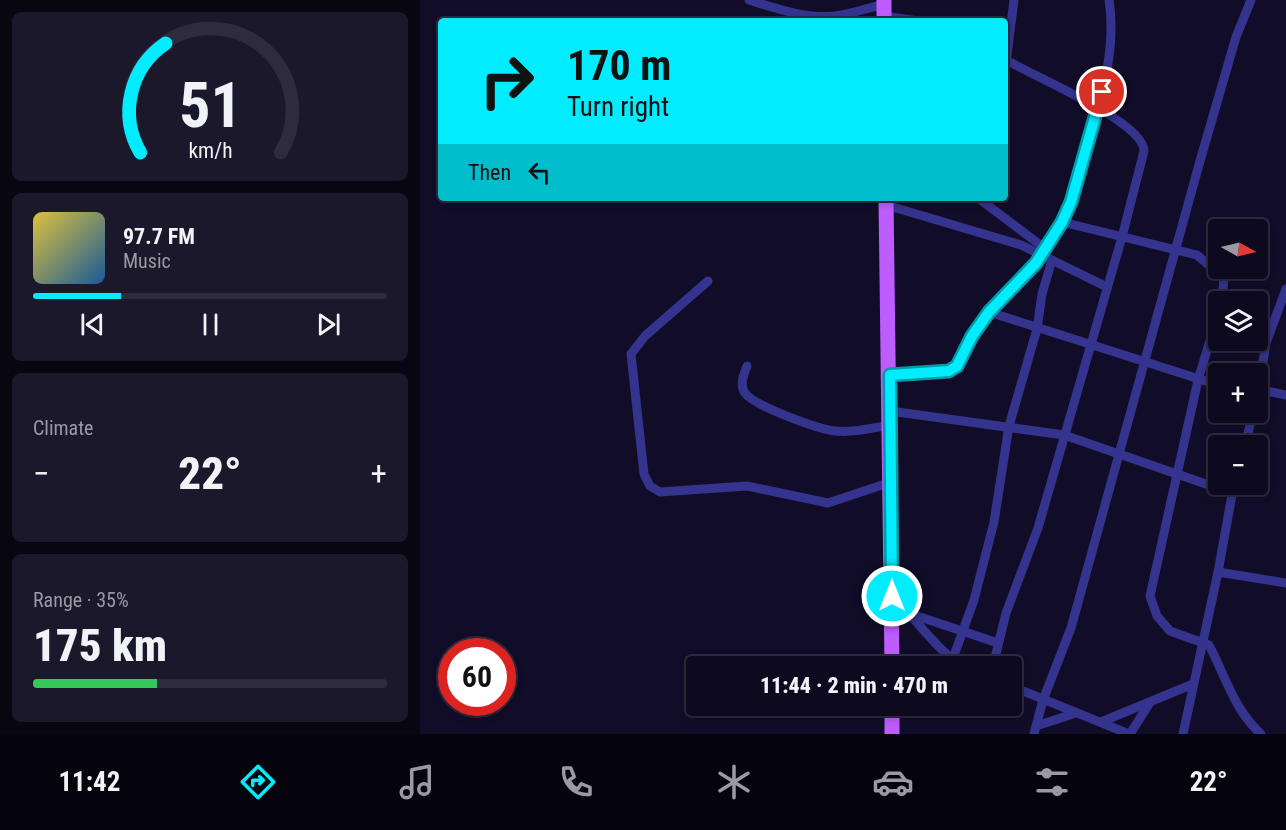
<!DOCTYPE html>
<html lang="en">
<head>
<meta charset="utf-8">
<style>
	body { margin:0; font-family:"Roboto Condensed",sans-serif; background:#1b182c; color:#f1f3f6; height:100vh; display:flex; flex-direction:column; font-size:22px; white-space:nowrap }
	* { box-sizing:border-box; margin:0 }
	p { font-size:20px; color:#9a9aa4 }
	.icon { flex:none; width:33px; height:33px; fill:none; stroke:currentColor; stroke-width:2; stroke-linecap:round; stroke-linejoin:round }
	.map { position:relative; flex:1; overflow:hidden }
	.sheet { display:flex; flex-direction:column; gap:12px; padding:12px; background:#070611; width:420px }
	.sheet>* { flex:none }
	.banner { position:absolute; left:18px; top:18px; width:570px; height:183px; border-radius:6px; box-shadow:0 3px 9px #0003,0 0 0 2px #2d2b3d; background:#01edff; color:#111; overflow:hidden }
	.needle { width:39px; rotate:98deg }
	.fabs { position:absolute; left:788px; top:219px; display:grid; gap:12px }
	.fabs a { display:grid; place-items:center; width:60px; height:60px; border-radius:6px; background:#0d0a1f; box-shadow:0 3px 9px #0003,0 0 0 2px #2d2b3d; font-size:30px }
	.speed { position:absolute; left:18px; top:638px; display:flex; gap:12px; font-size:30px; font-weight:700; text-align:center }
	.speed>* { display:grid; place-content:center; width:78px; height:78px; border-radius:50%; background:#0d0a1f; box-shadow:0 3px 9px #0003,0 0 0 2px #2d2b3d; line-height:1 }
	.speed .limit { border:9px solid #d22; background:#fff; color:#111 }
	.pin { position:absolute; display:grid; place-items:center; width:51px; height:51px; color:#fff; margin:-26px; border:3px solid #fff; border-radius:50%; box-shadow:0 2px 6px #0007 }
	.me { position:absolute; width:66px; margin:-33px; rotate:0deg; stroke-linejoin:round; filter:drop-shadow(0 0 4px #0008) }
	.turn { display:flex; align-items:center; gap:21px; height:126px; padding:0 30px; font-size:27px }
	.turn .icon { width:78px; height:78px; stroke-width:2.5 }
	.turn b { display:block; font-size:42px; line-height:51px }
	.then { display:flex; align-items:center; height:57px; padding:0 30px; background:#0003; gap:12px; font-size:22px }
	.big { font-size:45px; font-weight:800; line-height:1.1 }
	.sheet .widget { flex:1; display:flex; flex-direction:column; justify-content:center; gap:9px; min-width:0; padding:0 21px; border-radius:9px; background:#1b182c }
	.sheet .dial { align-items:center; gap:0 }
	.dial svg { height:156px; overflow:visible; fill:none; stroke:#2d2b3d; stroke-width:7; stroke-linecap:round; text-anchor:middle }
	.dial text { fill:#f1f3f6; stroke:none }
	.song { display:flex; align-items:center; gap:18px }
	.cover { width:72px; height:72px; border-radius:9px; background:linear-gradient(135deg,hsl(50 70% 55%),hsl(210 70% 35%)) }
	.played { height:6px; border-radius:3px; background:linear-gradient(90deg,#01edff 25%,#2d2b3d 25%) }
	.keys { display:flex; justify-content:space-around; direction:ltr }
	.heat { display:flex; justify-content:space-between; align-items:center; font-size:33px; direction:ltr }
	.charge { height:9px; border-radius:4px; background:linear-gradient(90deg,#34c759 35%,#2d2b3d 0) }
	.trip { position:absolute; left:266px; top:656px; width:336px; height:60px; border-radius:6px; background:#0d0a1f; box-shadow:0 3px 9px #0003,0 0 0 2px #2d2b3d; font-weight:800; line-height:60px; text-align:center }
	.menu { display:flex; height:96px; justify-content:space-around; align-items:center; background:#05040c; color:#9a9aa4 }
	.menu .icon { width:42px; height:42px }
	.menu .active { color:#01edff }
	.menu b { font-size:27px; color:#f1f3f6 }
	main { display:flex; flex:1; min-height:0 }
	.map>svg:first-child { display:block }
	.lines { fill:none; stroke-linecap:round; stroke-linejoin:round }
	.minor { stroke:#34338d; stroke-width:9 }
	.primary { stroke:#bd5cff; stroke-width:15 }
	.route-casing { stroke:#019aa6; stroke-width:15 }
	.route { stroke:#01edff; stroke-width:10 }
</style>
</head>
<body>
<main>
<section class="sheet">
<div class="widget dial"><svg viewBox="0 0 100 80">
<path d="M14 69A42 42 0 1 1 86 69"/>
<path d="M14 69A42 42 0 0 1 27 13" stroke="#01edff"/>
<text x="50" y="56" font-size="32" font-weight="700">51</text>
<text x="50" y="72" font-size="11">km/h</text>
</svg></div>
<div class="widget">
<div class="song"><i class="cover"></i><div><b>97.7 FM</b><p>Music</p></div></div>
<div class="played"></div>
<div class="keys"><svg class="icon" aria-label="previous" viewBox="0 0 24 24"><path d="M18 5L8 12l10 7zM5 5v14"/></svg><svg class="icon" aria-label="pause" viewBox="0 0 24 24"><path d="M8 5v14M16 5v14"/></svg><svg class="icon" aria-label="next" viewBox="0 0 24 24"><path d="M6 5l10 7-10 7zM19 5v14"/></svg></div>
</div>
<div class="widget"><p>Climate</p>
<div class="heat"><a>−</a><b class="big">22°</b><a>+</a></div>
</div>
<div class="widget"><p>Range · 35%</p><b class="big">175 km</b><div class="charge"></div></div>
</section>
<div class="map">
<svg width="866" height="734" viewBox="0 0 866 734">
	<rect width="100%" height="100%" fill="#110d29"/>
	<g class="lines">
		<!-- minor -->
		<g class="minor">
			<path d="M329,0C357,9 392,21 422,15C436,12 450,8 464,4"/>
			<polyline points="464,16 498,21"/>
			<polyline points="585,71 594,0"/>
			<polyline points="558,198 627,250"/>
			<polyline points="466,205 601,245 687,287"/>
			<polyline points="642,222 777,255 804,278 802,302"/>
			<polyline points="288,281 225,336 211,354 224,474 230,486 240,492 327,486 408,503 471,482"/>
			<polyline points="569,312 798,385"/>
			<path d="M798,314L778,380L730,596L737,616L750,631L789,645C805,675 814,710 841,734"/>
			<path d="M327,366C324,374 319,385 325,393C334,406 398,429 415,431C433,433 452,428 470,425"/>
			<path d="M470,375L529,371C544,362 555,331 567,315C585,292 609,274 626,250C645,224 651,196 660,166C676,112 698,57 689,0"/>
			<polyline points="837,389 866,395"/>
			<polyline points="837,399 846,343 866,289"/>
			<polyline points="470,411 644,435 812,493"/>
			<polyline points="825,446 833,412"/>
			<polyline points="798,572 866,583"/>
			<path d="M472,596C493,615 521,656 544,666"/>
			<polyline points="494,615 578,643"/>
			<polyline points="532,661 554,600 574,522 589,426 617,329 622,294 632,260"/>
			<path d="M573,666L586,613L618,528L702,237L724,151C724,121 611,76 585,59"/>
			<polyline points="591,686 709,734"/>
			<polyline points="681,722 773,684"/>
			<polyline points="616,726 656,713"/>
			<polyline points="614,734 623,700 651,628 780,161 816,37 831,0"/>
			<polyline points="710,734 729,704"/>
			<polyline points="763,734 798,572 814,484"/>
		</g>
		<!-- primary -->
		<g class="primary">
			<polyline points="464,21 464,0"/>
			<polyline points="466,198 472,666"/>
			<polyline points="472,734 472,705"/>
		</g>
	</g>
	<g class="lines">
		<defs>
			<polyline id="route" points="472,596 470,375 529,371 537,366 552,336 569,312 616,263 642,222 651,202 682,92"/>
		</defs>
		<!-- route casing -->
		<use href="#route" class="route-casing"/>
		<!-- route -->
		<use href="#route" class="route"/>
	</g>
</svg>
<div class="fabs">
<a><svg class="needle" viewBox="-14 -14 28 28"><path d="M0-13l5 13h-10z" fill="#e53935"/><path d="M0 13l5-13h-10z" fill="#9a9aa4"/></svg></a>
<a><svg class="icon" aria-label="layers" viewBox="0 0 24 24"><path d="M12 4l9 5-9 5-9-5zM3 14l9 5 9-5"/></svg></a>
<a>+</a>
<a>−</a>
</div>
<div class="speed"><div class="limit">60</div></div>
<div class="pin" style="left:682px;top:92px;background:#d93025"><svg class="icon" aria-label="arrive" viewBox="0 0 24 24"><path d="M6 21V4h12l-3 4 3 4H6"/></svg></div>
<svg class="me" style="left:472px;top:596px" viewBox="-20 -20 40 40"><circle r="17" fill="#01edff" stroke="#fff" stroke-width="3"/><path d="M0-11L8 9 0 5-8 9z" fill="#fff"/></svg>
<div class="trip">11:44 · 2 min · 470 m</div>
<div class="banner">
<div class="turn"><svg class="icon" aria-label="right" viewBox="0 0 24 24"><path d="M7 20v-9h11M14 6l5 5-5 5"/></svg><div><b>170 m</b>Turn right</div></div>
<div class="then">Then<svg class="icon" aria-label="left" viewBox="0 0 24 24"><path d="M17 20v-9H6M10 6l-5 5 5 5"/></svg></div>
</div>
</div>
</main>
<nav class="menu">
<b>11:42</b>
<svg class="icon active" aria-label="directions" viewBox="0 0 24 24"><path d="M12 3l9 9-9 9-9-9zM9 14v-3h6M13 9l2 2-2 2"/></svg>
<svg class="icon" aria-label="music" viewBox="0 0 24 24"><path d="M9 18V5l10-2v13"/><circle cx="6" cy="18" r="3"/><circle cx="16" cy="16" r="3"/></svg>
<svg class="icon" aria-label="phone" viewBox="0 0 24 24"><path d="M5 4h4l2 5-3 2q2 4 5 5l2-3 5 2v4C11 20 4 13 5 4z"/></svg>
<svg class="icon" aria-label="climate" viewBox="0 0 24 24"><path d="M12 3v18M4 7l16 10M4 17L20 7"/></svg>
<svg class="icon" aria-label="car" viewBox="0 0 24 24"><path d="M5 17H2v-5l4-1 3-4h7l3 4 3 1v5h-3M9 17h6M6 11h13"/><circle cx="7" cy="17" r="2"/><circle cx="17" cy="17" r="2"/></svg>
<svg class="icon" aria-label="filters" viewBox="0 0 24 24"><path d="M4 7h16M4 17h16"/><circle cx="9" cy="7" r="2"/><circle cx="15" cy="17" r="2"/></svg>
<b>22°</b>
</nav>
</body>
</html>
